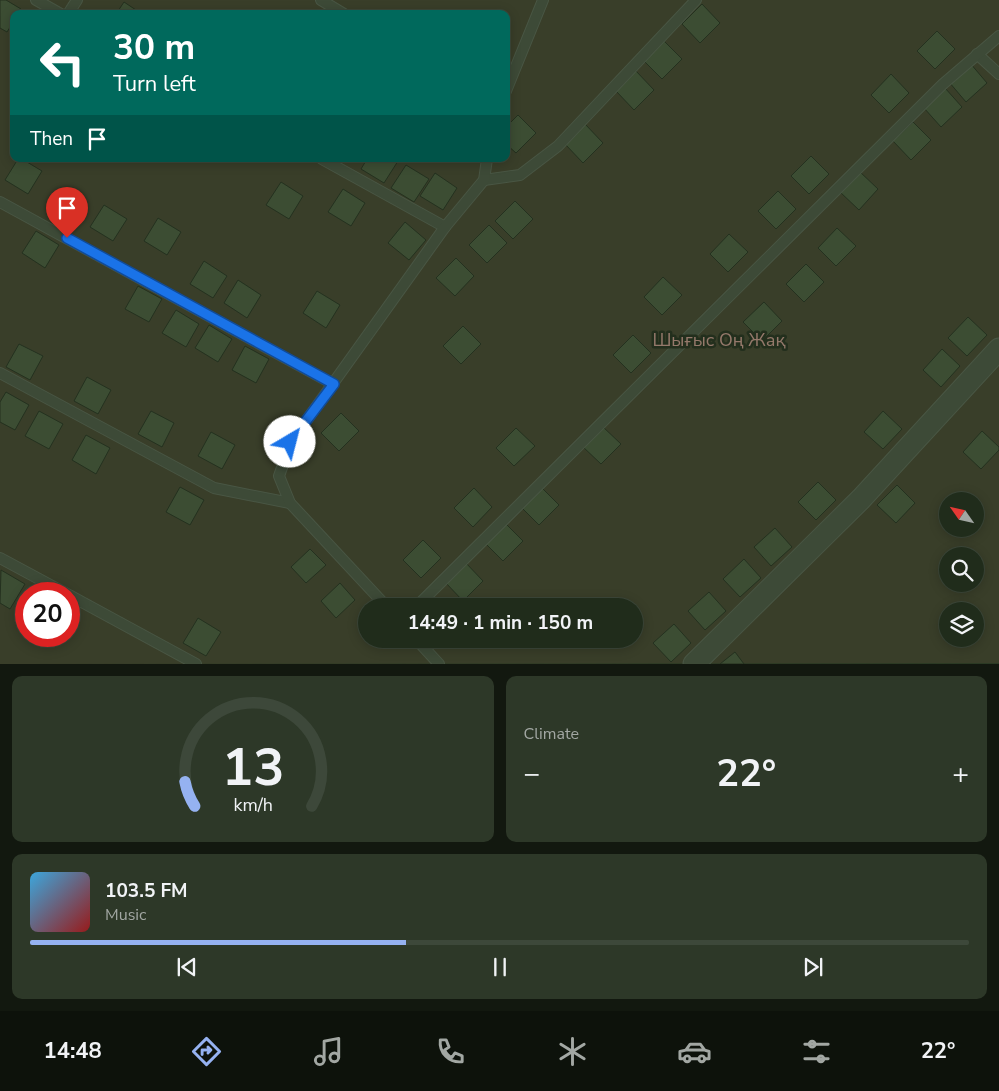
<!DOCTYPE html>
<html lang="en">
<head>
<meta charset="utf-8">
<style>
	body { margin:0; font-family:"Nunito Sans",sans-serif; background:#2d3828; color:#f1f3f6; height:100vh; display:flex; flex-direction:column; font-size:19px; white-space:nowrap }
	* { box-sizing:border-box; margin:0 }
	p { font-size:16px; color:#a2a7a3 }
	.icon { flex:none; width:28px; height:28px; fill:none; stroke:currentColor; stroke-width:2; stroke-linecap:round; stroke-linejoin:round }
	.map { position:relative; height:664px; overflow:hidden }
	.panel { display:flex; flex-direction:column; gap:12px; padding:12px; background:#12180f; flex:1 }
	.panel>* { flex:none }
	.guide { position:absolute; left:10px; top:10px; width:500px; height:152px; border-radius:10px; box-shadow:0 2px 12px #0003,0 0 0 1px #3d483a; background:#00695c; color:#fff; overflow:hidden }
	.needle { width:32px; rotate:304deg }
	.fabs { position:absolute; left:939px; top:492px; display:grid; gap:10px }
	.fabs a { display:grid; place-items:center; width:45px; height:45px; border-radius:50%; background:#202c1b; box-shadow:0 2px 12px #0003,0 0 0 1px #3d483a; font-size:25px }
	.speed { position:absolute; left:15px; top:582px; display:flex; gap:10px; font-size:25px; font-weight:700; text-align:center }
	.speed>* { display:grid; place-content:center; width:65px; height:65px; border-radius:50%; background:#202c1b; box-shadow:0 2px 12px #0003,0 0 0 1px #3d483a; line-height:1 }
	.speed .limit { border:8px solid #d22; background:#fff; color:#111 }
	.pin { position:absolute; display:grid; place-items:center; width:42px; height:42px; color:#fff; margin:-51px -21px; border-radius:50% 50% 50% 0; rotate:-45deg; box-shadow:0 0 5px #0007 }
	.pin .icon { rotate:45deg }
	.me { position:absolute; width:55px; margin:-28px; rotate:37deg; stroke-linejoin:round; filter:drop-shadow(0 0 4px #0008) }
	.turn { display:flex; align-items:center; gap:18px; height:105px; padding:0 20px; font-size:22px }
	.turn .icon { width:65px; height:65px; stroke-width:2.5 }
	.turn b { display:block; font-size:35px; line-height:42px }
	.then { display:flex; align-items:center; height:48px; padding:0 20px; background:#0003; gap:10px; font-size:19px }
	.big { font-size:38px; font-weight:700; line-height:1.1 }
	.panel .card { flex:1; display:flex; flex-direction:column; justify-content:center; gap:8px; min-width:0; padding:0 18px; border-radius:10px; background:#2d3828 }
	.panel .dial { align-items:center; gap:0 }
	.dial svg { height:130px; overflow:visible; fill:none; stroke:#3d483a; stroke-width:7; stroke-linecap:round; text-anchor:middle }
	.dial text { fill:#f1f3f6; stroke:none }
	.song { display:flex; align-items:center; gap:15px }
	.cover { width:60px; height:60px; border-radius:8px; background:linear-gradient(135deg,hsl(200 70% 55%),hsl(0 70% 35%)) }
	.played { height:5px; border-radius:2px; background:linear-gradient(90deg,#95b2f1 40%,#3d483a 40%) }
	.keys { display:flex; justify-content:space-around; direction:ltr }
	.heat { display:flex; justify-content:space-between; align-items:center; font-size:28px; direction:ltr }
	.panel .tiles { flex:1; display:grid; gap:12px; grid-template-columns:1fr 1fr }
	.card:last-child { grid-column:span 2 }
	.trip { position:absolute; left:358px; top:598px; width:285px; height:50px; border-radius:25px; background:#202c1b; box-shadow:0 2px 12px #0003,0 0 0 1px #3d483a; font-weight:700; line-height:50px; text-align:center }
	.dock { display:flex; height:80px; justify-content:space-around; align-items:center; background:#0d120b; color:#a2a7a3 }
	.dock .icon { width:35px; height:35px }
	.dock .on { color:#95b2f1 }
	.dock b { font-size:22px; color:#f1f3f6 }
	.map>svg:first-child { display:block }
	.green { fill:#393e29; fill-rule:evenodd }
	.building { fill:#3c4d33; stroke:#24311f }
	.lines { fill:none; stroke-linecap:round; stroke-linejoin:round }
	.lane-casing { stroke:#495644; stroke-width:12 }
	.street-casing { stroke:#495644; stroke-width:23 }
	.lane { stroke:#3d4a37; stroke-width:10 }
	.street { stroke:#3d4a37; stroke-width:21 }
	.route-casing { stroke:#114b97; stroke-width:12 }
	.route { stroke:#1a73e8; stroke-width:9 }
	.labels { text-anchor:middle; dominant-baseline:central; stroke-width:5; stroke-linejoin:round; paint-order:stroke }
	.park-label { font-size:18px; fill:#95796b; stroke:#232f1d }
</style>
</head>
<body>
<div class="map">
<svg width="999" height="664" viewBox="0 0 999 664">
	<rect width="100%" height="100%" fill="#2b3a24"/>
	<!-- green -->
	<path class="green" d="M0,0H999V663L0,664ZM14,14H506V159H14ZM948,501H975V529H948ZM948,556H975V584H948ZM26,594H69V636H26ZM366,606H634V639H366ZM948,611H975V639H948Z"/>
	<!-- building -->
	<g class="building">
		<polygon points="0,0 6,0 21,9 18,14 14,14 14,21 7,32 0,28"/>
		<polygon points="124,2 142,14 116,14"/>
		<polygon points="702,4 720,23 700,43 682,24"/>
		<polygon points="937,31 955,49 935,69 917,51"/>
		<polygon points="664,41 682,59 662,79 644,61"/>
		<polygon points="970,63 987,83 966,102 949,82"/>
		<polygon points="636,71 654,90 634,110 616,91"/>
		<polygon points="891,74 909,93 889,113 871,95"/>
		<polygon points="945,88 962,107 941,127 924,108"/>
		<polygon points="518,115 536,133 516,153 506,144 506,127"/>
		<polygon points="913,122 931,140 911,160 893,141"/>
		<polygon points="585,124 603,143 583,163 565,144"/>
		<polygon points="811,156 829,174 809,194 791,176"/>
		<polygon points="18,159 22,159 42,171 28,194 5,180"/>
		<polygon points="367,159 395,159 398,161 384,183 361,169"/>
		<polygon points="406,165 429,179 414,202 391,188"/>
		<polygon points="859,171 878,189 859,210 840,192"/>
		<polygon points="435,173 457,188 443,210 420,196"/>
		<polygon points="281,182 303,196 289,219 266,205"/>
		<polygon points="343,189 365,203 351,226 328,212"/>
		<polygon points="778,191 796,209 776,229 758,211"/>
		<polygon points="515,201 533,219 513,239 495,221"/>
		<polygon points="104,205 127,219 113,241 90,227"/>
		<polygon points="158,218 181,232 167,255 144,241"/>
		<polygon points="405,222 426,240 409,260 388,243"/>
		<polygon points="489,225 507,243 487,263 469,245"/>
		<polygon points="837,228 856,246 836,266 818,248"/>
		<polygon points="36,231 59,245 45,268 22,253"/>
		<polygon points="729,234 748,252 728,272 710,254"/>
		<polygon points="456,258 474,276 455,296 436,278"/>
		<polygon points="204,261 227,276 213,298 190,284"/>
		<polygon points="806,264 824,282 804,302 786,284"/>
		<polygon points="663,277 682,295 662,315 644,297"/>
		<polygon points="238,280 261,295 247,318 224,303"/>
		<polygon points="138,286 162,299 149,322 125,309"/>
		<polygon points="317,291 340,305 326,328 303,313"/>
		<polygon points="764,302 782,321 762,341 743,322"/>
		<polygon points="176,310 199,324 186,347 162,333"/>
		<polygon points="968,317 987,335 967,356 948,338"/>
		<polygon points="209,325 232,339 218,362 195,348"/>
		<polygon points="463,326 481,344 461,364 443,346"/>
		<polygon points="633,335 651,353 631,373 613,355"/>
		<polygon points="19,344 43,356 30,380 6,367"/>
		<polygon points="245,346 269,359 256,383 232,370"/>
		<polygon points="942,349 960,366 941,387 923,370"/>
		<polygon points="87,377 111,390 98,414 74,401"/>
		<polygon points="6,392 29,405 15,430 0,422 0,402"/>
		<polygon points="39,411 63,424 49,449 25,436"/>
		<polygon points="151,411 174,423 162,447 138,434"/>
		<polygon points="883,411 902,429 883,449 864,432"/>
		<polygon points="341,413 359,431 339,451 321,433"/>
		<polygon points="602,426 621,444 601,464 582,446"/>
		<polygon points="516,428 535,446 514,466 496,448"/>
		<polygon points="982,431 999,447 999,450 981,469 963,452"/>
		<polygon points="211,432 235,445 222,469 198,456"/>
		<polygon points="86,435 110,448 96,474 72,460"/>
		<polygon points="818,482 836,500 816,520 798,502"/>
		<polygon points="897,485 915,503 896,523 877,505"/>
		<polygon points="180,487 204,500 190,525 166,512"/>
		<polygon points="541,487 559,505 539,525 521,507"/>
		<polygon points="474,488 492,507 473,527 454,508"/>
		<polygon points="505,523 523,541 503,561 485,543"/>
		<polygon points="775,528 792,547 771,566 754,547"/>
		<polygon points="423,540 441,558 421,578 403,560"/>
		<polygon points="310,549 326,565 306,583 291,567"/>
		<polygon points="744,559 761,578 740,597 723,579"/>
		<polygon points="465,562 483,581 463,601 445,582"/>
		<polygon points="1,570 25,584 10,609 0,603"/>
		<polygon points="340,583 355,600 336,618 321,601"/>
		<polygon points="709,592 726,611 705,630 688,611"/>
		<polygon points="198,618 221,632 206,656 183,643"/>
		<polygon points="674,624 691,643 671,662 653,643"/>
		<polygon points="735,652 744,664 720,664"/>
	</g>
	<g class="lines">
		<defs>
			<g id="lane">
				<polyline points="36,0 61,14"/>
				<polyline points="321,0 344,14"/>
				<polyline points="68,14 77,0"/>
				<polyline points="977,54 999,74"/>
				<polyline points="506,91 543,0"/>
				<polyline points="322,159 445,227"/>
				<polyline points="484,180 520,175 558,146 696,0"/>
				<polyline points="0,202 333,384"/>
				<polyline points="0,373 214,488 290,503"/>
				<polyline points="0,558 67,594"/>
				<polyline points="69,595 196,664"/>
				<polyline points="386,606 290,503 279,476 291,442 445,227 484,180 487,159"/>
				<polyline points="417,606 943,84 999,36"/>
				<polyline points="416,639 439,664"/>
			</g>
			<polyline id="street" points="694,664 861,499 999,349"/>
		</defs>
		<!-- lane casing -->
		<use href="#lane" class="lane-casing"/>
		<!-- street casing -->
		<use href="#street" class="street-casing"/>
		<!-- lane -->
		<use href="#lane" class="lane"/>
		<!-- street -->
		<use href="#street" class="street"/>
	</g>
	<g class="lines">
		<defs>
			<polyline id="route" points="67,238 334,384 290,442"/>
		</defs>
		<!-- route casing -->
		<use href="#route" class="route-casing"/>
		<!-- route -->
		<use href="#route" class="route"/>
	</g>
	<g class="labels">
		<!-- park labels -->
		<g class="park-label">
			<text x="719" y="340">Шығыс Оң Жақ</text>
		</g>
	</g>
</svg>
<div class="fabs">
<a><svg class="needle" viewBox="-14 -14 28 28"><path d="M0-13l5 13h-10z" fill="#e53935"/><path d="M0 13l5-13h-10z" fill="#a2a7a3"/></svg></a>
<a><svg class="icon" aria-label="search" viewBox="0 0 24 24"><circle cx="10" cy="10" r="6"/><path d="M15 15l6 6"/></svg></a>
<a><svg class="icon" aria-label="layers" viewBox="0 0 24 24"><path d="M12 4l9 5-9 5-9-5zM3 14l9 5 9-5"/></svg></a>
</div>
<div class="speed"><div class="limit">20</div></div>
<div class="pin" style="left:67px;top:238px;background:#d93025"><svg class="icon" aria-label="arrive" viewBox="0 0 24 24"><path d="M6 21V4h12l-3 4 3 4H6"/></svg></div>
<svg class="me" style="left:290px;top:442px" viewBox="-20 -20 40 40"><circle r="19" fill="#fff"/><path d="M0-13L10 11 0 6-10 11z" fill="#1a73e8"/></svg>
<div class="trip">14:49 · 1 min · 150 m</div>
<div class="guide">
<div class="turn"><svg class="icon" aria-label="left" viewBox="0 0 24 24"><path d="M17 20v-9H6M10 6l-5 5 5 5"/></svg><div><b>30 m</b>Turn left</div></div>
<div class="then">Then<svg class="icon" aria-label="arrive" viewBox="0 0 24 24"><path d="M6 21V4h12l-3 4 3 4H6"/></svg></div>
</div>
</div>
<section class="panel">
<div class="tiles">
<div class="card dial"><svg viewBox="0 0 100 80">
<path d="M14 69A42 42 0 1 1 86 69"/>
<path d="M14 69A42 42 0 0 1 8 54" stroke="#95b2f1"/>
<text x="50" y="56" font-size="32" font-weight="700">13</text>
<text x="50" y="72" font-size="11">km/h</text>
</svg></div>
<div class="card"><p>Climate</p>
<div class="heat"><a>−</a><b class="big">22°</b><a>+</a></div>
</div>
<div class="card">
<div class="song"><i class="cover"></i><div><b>103.5 FM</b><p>Music</p></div></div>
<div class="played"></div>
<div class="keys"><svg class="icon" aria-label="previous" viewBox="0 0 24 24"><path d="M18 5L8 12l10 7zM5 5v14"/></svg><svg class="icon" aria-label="pause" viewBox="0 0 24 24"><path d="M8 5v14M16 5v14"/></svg><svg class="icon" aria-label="next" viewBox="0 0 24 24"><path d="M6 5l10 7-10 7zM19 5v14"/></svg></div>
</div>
</div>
</section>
<nav class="dock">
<b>14:48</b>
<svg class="icon on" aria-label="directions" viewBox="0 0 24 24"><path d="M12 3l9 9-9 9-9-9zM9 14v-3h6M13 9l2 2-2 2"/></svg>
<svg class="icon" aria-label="music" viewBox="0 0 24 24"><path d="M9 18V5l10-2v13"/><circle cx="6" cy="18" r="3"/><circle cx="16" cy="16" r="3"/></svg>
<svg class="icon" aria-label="phone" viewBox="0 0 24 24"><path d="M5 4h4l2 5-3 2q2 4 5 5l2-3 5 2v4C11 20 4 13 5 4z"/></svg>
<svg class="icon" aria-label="climate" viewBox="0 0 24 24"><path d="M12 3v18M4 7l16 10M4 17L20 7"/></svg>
<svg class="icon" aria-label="car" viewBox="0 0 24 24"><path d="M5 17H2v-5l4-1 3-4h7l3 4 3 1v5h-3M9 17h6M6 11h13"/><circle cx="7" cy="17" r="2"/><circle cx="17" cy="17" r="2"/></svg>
<svg class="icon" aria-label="filters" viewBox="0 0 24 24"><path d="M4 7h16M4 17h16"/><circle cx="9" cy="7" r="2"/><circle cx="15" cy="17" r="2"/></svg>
<b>22°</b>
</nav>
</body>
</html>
